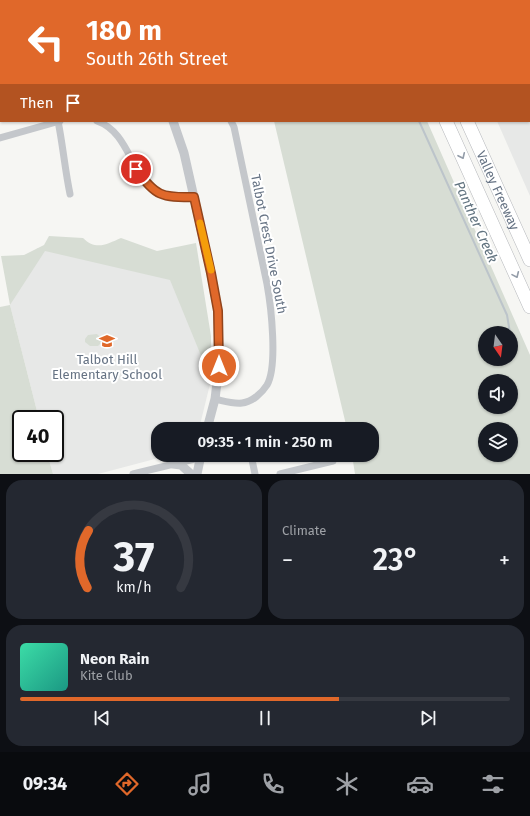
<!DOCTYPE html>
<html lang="en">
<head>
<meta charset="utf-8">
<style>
	body { margin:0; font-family:"Fira Sans",sans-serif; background:#242831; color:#f1f3f6; height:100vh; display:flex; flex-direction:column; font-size:15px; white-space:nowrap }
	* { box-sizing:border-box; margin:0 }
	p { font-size:13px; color:#9ea1a6 }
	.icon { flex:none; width:22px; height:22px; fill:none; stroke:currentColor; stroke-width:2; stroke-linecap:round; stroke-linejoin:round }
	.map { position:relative; height:474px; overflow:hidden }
	.sheet { display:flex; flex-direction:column; gap:6px; padding:6px; background:#0d0f14; flex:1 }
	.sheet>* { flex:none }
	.hud { position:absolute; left:0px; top:0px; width:530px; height:122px; box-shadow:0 1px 3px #0004; background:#e0682a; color:#fff; overflow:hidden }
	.needle { width:26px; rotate:166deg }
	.tools { position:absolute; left:478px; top:326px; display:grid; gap:8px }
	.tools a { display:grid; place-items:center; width:40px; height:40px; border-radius:50%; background:#171b24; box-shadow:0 1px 3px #0004; font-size:20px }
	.speed { position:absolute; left:12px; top:410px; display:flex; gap:8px; font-size:20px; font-weight:700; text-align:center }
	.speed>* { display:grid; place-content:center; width:52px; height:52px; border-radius:50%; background:#171b24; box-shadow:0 1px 3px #0004; line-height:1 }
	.speed .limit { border:2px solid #111; border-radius:6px; background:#fff; color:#111 }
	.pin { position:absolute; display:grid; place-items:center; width:34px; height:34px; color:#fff; margin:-17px; border:2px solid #fff; border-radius:50%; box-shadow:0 1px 4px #0007 }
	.me { position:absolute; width:44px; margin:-22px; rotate:0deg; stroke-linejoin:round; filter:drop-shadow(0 0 3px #0008) }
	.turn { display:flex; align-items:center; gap:14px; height:84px; padding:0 20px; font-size:18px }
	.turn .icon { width:52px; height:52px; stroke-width:2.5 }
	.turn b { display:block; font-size:28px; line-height:34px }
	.then { display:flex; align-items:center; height:38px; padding:0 20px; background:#0003; gap:8px; font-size:15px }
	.big { font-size:30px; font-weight:600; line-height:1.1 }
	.sheet .card { flex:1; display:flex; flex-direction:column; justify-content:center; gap:6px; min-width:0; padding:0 14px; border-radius:16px; background:#242831 }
	.sheet .dial { align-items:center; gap:0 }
	.dial svg { height:104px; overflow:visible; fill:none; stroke:#363941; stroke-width:7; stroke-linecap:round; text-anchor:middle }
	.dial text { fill:#f1f3f6; stroke:none }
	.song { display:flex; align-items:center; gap:12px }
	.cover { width:48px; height:48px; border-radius:6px; background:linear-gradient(135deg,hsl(160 70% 55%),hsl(170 70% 35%)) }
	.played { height:4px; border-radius:2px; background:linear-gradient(90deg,#e0682a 65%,#363941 65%) }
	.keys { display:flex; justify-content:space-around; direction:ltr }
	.heat { display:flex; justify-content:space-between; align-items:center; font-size:22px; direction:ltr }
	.sheet .tiles { flex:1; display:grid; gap:6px; grid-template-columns:1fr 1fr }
	.card:last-child { grid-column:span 2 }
	.trip { position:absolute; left:151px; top:422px; width:228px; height:40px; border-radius:16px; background:#171b24; box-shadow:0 1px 3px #0004; font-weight:600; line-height:40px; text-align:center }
	.tab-bar { display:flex; height:64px; justify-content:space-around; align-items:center; background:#090b0e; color:#9ea1a6 }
	.tab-bar .icon { width:28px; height:28px }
	.tab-bar .selected { color:#e0682a }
	.tab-bar b { font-size:18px; color:#f1f3f6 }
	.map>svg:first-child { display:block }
	.built { fill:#e7e8e7 }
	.green { fill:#d7ddd4; fill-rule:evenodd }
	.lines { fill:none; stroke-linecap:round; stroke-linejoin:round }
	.stream { stroke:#bcc4ca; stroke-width:2 }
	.motorway-casing { stroke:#b7b9bd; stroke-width:14 }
	.minor { stroke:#c4c7cb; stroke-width:7 }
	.tertiary { stroke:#c4c7cb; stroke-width:9 }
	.motorway { stroke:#fff; stroke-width:13 }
	.oneway { stroke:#949da9 }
	.route-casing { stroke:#92441b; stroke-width:10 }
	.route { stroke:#e0682a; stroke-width:7 }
	.slow { stroke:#f59e0b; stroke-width:7 }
	.labels { text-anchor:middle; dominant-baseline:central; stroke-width:4; stroke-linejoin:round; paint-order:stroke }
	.street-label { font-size:13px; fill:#667384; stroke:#fff }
	.poi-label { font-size:13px; fill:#667384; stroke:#fff }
	.water-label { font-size:14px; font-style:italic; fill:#627480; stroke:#fff }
</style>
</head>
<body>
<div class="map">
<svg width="530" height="474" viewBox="0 0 530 474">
	<rect width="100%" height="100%" fill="#f6f6f3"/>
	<!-- built -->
	<g class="built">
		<polygon points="443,0 530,0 530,196 497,121 529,121 529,1"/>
		<polygon points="37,248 170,275 211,380 199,429 158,429 158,455 170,455 98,474 53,474 47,453 55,453 55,419 39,419 10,305"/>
	</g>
	<!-- green -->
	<g class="green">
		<rect x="184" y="0" width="190" height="1"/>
		<path d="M274,121H427L530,355V474H355L352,455H372V429H347ZM485,333H511V359H485ZM485,381H511V407H485ZM485,429H511V455H485Z"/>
		<path d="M49,236L83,238C96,251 107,244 121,238L157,251L196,243L211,336V380L170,280L45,251L10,305L39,419H21V453H47L53,474H0V307L10,305L1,256L24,255L44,245Z"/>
		<polygon points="97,334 101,338 101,343 98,346 90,346 85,342 85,339 88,335"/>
	</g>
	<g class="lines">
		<!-- stream -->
		<g class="stream">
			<polyline points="365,0 366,1"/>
			<polyline points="419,121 507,315 510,333"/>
		</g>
		<defs>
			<g id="motorway">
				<polyline points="391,0 392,1"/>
				<polyline points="412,0 413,1"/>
				<polyline points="446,121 530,307"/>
				<path id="s1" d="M467,121L530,260"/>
			</g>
		</defs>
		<!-- motorway casing -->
		<use href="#motorway" class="motorway-casing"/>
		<!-- minor -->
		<g class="minor">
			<polyline points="64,0 65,1"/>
			<polyline points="50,1 54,0"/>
			<polyline points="0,16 1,16"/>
			<path d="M58,121C63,146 65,170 70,194"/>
			<path d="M97,121C134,134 130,188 169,197C177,199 186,198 194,197"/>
			<polyline points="0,138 60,121"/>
			<path d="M215,399C224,401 233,404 242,403C252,402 262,393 267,385C278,366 271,306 267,284L234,127L231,121"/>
			<polyline points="251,455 255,474"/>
			<polyline points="133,474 211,455"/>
			<polyline points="280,474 333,461"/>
		</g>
		<!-- tertiary -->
		<g class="tertiary">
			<polyline points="130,0 130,1"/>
			<polyline points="173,121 184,153 211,273 218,311 219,366 215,399 207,429"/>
			<polyline points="173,464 181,465 191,474"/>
			<polyline points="197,474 201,455"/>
		</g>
		<!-- motorway -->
		<use href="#motorway" class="motorway"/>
	</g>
	<!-- one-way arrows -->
	<defs><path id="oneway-chevron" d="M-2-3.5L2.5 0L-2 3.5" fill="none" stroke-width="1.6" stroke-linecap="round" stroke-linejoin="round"/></defs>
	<g class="oneway">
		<use href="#oneway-chevron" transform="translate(462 156) rotate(65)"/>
		<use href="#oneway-chevron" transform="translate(516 275) rotate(66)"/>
	</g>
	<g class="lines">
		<defs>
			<path id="route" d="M136,169C155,196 162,198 194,197L211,273L218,311L219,366"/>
		</defs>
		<!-- route casing -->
		<use href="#route" class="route-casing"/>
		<!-- route -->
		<use href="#route" class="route"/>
		<!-- slow -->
		<polyline class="slow" points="200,223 211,270"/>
	</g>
	<!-- icons -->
	<defs>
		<symbol id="school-bare" viewBox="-9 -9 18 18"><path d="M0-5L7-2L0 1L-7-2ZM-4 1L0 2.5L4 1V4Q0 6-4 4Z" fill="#e0682a" stroke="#fff" stroke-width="2.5" paint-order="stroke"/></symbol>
	</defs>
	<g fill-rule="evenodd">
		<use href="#school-bare" x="96" y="330" width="22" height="22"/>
	</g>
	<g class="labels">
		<!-- street labels -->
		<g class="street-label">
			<text stroke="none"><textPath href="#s1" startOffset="76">Valley Freeway</textPath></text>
			<text transform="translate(269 244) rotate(79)">Talbot Crest Drive South</text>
		</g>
		<!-- poi labels -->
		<g class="poi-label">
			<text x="107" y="359">Talbot Hill<tspan x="107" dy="15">Elementary School</tspan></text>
		</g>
		<!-- water labels -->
		<g class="water-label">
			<text transform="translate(476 222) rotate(66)">Panther Creek</text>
		</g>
	</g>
</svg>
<div class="tools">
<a><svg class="needle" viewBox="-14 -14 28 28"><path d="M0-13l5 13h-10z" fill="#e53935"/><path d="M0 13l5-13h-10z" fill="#9ea1a6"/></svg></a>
<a><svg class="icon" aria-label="sound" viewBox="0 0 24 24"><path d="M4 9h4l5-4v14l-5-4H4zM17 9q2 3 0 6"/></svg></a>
<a><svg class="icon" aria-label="layers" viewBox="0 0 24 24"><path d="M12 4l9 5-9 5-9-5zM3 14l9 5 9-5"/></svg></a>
</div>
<div class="speed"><div class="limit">40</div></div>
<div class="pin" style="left:136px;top:169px;background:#d93025"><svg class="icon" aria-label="arrive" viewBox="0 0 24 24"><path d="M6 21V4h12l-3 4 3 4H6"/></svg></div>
<svg class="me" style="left:219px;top:366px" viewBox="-20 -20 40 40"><circle r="17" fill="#e0682a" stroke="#fff" stroke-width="3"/><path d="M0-11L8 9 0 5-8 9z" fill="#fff"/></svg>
<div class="trip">09:35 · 1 min · 250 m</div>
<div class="hud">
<div class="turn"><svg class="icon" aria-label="left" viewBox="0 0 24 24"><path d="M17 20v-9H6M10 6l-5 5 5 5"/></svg><div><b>180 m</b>South 26th Street</div></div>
<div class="then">Then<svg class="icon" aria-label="arrive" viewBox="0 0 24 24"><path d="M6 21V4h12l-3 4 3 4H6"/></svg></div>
</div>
</div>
<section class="sheet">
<div class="tiles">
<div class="card dial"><svg viewBox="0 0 100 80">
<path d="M14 69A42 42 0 1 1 86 69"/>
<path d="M14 69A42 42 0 0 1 15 25" stroke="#e0682a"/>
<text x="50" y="56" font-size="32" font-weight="700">37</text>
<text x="50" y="72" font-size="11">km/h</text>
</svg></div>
<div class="card"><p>Climate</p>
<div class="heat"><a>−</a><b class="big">23°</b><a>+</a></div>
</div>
<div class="card">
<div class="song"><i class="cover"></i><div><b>Neon Rain</b><p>Kite Club</p></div></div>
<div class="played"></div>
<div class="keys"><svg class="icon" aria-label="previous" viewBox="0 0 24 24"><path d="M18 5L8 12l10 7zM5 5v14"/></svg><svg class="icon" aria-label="pause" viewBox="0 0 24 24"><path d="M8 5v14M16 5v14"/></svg><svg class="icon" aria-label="next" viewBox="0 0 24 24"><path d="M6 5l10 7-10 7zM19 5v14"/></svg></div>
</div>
</div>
</section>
<nav class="tab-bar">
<b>09:34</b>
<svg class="icon selected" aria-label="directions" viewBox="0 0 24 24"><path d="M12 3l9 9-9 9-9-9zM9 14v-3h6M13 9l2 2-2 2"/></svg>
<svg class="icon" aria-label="music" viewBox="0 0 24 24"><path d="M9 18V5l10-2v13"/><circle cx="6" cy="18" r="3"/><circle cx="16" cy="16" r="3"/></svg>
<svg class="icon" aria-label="phone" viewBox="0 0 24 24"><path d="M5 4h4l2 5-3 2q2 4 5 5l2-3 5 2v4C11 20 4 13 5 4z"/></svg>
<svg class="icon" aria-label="climate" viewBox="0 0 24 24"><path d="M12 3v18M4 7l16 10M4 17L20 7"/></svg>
<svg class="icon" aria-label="car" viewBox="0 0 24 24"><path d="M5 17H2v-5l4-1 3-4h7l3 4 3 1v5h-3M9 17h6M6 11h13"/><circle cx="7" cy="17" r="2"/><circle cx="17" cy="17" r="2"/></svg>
<svg class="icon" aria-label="filters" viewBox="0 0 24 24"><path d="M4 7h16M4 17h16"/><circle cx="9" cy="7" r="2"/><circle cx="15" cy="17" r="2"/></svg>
</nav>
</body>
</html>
